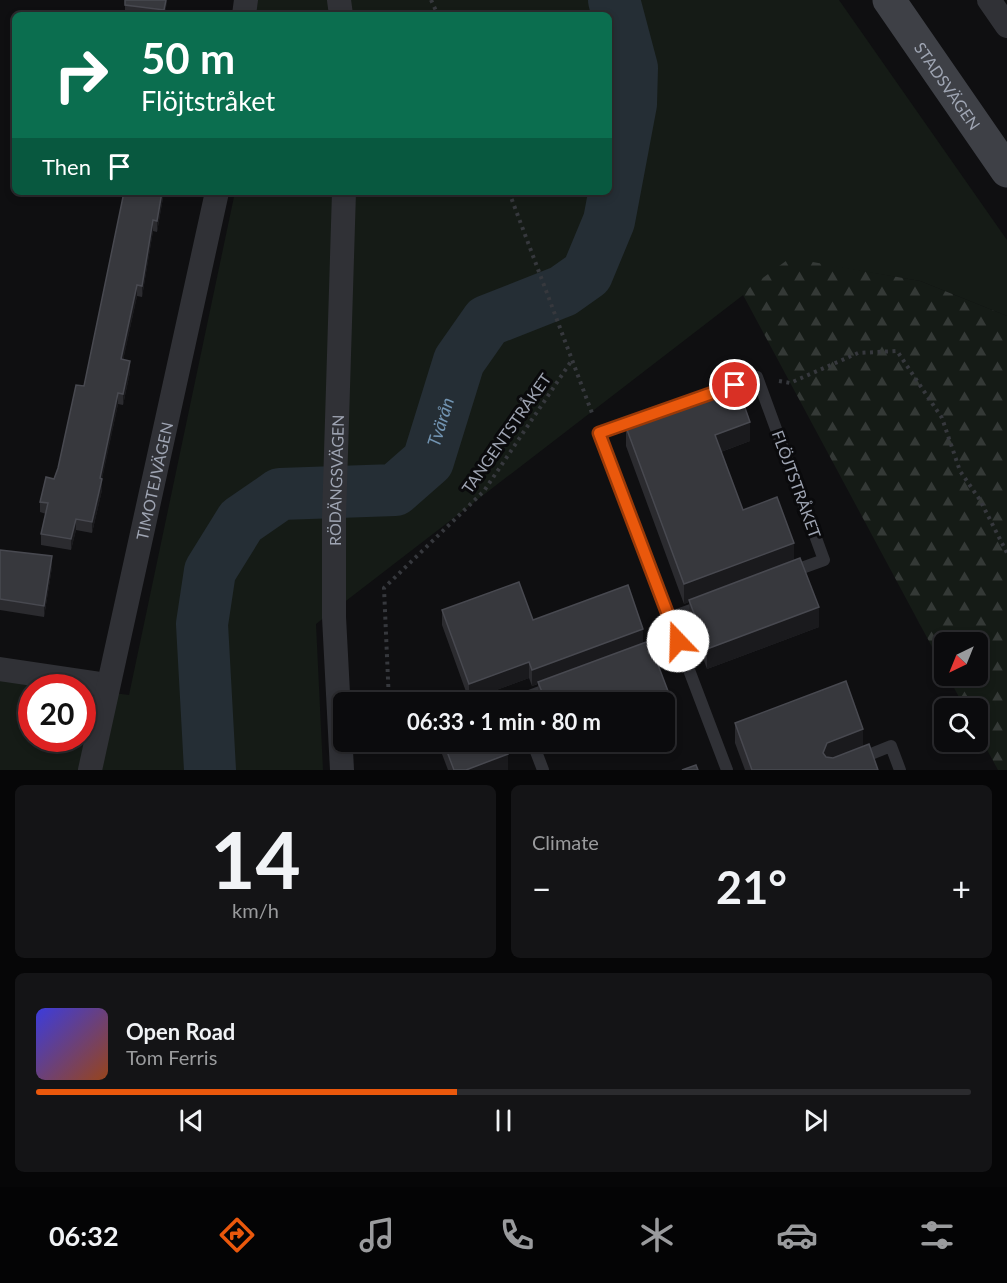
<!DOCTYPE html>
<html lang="en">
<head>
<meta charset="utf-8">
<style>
	body { margin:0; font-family:Lato,sans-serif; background:#141416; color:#f1f3f6; height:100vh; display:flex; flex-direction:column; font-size:22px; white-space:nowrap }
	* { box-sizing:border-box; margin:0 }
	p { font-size:20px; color:#9a9b9d }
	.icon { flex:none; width:33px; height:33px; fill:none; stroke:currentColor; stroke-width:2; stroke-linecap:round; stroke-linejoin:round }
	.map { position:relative; height:770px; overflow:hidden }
	.side { display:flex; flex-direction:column; gap:15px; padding:15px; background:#060607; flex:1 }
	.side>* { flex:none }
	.guide { position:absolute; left:12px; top:12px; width:600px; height:183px; border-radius:9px; box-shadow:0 3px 9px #0003,0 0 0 2px #2b2b2e; background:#0b6e4f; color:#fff; overflow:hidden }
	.needle { width:39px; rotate:223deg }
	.tools { position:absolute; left:934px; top:632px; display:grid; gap:12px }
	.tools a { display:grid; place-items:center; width:54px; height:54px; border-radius:9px; background:#0b0b0d; box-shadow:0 3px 9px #0003,0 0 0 2px #2b2b2e; font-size:30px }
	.speed { position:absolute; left:18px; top:674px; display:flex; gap:12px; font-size:30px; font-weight:700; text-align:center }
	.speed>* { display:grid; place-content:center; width:78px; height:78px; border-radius:50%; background:#0b0b0d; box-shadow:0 3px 9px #0003,0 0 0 2px #2b2b2e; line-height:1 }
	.speed .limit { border:9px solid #d22; background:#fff; color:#111 }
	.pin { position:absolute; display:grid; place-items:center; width:51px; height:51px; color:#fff; margin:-26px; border:3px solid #fff; border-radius:50%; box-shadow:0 2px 6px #0007 }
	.me { position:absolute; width:66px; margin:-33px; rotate:339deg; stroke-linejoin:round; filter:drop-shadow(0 0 4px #0008) }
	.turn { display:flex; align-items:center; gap:21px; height:126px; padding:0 30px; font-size:27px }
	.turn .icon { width:78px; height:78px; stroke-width:2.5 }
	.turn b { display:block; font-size:42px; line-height:51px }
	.then { display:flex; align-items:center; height:57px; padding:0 30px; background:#0003; gap:12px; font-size:22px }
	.big { font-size:45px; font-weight:700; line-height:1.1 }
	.side .tile { flex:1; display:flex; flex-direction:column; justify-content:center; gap:9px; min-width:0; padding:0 21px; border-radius:9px; background:#141416 }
	.side .dial { align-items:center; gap:0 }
	.dial b { font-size:78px; line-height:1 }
	.song { display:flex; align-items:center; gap:18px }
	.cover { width:72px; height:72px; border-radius:9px; background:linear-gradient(135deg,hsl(240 70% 55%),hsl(20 70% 35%)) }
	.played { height:6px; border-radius:3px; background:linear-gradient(90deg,#ea580c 45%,#2b2b2e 45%) }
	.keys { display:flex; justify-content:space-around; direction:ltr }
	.heat { display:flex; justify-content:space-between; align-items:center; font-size:33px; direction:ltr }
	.side .tiles { flex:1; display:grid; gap:15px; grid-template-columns:1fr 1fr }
	.tile:last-child { grid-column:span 2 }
	.trip { position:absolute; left:333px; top:692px; width:342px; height:60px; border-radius:9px; background:#0b0b0d; box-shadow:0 3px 9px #0003,0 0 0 2px #2b2b2e; font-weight:700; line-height:60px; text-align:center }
	.tab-bar { display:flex; height:96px; justify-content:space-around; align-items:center; background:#040405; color:#9a9b9d }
	.tab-bar .icon { width:42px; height:42px }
	.tab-bar .selected { color:#ea580c }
	.tab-bar b { font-size:27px; color:#f1f3f6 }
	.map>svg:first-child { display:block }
	.grass { fill:#151b16 }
	.forest { fill:url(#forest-firs) }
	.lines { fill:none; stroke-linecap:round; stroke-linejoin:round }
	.river { stroke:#252e35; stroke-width:52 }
	.path { stroke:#36383d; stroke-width:4; stroke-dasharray:3 4.5; stroke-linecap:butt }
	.service { stroke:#303136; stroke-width:12 }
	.minor { stroke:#303136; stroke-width:24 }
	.secondary { stroke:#3e4046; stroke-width:33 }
	.wall { fill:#2b2b2f }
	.shaded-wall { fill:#1a1a1d }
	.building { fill:#37383d; stroke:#484950; stroke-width:1.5 }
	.route-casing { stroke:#983908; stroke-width:15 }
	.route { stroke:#ea580c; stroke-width:10 }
	.labels { text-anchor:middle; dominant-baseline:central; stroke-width:6; stroke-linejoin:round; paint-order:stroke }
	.street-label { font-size:16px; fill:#9fa5b3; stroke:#0a0a0c }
	.water-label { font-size:18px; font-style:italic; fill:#7294b2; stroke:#0a0a0c }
</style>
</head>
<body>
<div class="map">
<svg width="1007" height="770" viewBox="0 0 1007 770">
	<defs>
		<pattern id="forest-firs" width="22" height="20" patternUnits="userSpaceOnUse" patternTransform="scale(1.5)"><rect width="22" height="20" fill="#151b16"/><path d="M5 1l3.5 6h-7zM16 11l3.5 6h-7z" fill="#343936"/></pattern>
	</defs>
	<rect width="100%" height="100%" fill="#0f0f11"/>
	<!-- grass -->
	<polygon class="grass" points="258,0 839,0 1007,240 1007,316 920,281 790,259 316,624 323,770 0,770 0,678 67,687 32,687 32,738 82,738 83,689 129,695 235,192 609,192 609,15 256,15"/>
	<!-- forest -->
	<polygon class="forest" points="790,258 920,281 1007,316 1007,770 998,770 978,733 978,708 965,708 947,675 978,675 978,642 945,642 945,671 742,293"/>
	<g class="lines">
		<!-- river -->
		<path class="river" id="s1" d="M210,770L202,624L210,571L241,521L280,494L395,490L428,461L459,361L487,321L563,291L587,274L609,221L631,104L632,68L614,0"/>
		<!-- path -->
		<g class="path">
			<polyline points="431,0 438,15"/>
			<polyline points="509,192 592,413"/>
			<polyline points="779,381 790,383 858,353 897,351 942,418 960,471 980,500 1007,553"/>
			<polyline points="389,702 384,588 484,491 572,360"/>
		</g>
		<!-- service -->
		<g class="service">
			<polyline points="669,618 705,605"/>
			<polyline points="637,657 678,641"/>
			<polyline points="513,702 553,687"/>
			<polyline points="532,741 543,770"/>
			<polyline points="391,746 406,741"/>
			<polyline points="727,770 599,433 757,377 824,560 788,573"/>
			<polyline points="831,770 891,746 900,770"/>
		</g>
		<!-- minor -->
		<g class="minor">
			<polyline points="339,0 341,15"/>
			<polyline points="989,0 1007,26"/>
			<polyline points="244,15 246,0"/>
			<polyline points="0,669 108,685"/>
			<path id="s2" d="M90,770L217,192"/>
			<path id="s3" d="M342,770L334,617V518L344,192"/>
		</g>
		<!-- secondary -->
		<path class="secondary" id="s4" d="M889,0L1007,171"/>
	</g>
	<!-- wall -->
	<g class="wall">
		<polygon points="125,0 167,0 165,15 125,15"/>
		<polygon points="164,192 157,232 153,231 142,297 137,296 123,360 130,372 123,405 118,404 102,478 102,490 92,533 76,530 71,550 41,545 41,534 46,514 40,512 40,502 54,479 58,468 84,386"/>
		<polygon points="626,427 750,441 721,452 743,510 794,560 819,627 707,669 689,619 689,602 684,604 626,446"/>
		<polygon points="0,550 52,567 44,617 0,610"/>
		<polygon points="442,610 533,620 643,643 668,710 664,702 538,702 538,684 532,686 529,678 469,700 442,625"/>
		<polygon points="735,723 863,746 878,770 745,770 735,743"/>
		<polygon points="439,741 502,741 508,770 448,770 439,746"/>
		<polygon points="553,741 586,741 557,752"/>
	</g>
	<!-- shaded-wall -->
	<g class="shaded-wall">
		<polygon points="166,0 167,0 165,15 164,15"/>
		<polygon points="162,192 164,192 157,232 157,221"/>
		<polygon points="153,220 153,231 142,297 142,286"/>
		<polygon points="137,285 137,296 121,370 121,359"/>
		<polygon points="130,361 130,372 123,405 123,394"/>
		<polygon points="118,393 118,404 100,489 100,478"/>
		<polygon points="750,422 750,441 715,454 715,435"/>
		<polygon points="102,479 102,490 92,533 92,522"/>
		<polygon points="76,519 76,530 71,550 71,539"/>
		<polygon points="794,543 794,562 684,604 684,584"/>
		<polygon points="52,556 52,567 44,617 44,606"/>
		<polygon points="819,607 819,627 707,669 707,649"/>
		<polygon points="643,629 643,645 532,686 532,670"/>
		<polygon points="529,662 529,678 469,700 469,684"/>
		<polygon points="668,691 668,710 664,712 664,702 638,702"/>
		<polygon points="863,729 863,748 827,763 823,753 827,743"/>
		<polygon points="557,741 586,741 557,752"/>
		<polygon points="508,754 508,770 466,770"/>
	</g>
	<!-- building -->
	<g class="building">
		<polygon points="125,0 166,0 164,10 125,5"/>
		<polygon points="124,192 162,192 157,221 153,220 142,286 137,285 121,359 130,361 123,394 118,393 100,478 102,479 92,522 76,519 71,539 41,534 48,503 40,502 46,477 54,479 58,468 76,385 84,386"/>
		<polygon points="737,385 750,422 715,435 743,510 777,497 794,543 684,584 626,427"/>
		<polygon points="0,550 52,556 44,606 0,599"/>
		<polygon points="800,558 819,607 707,649 689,600"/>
		<polygon points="519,582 533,620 628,585 643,629 532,670 529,662 469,684 442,610"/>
		<polygon points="649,641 668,691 638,702 546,702 538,682"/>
		<polygon points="846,681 863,729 827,743 823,753 826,757 833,758 869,744 878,770 752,770 735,723"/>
		<polygon points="443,741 502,741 508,754 466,770 454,770"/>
		<polygon points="696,765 698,770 682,770"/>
	</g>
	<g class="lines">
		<defs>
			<polyline id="route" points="678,641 599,433 735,385"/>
		</defs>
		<!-- route casing -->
		<use href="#route" class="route-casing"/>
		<!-- route -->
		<use href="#route" class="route"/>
	</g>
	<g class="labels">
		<!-- street labels -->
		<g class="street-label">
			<text stroke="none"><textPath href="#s4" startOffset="104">STADSVÄGEN</textPath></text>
			<text transform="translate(506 433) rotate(-55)">TANGENTSTRÅKET</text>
			<text stroke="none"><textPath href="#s2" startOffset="296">TIMOTEJVÄGEN</textPath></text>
			<text stroke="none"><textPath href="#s3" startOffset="290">RÖDÄNGSVÄGEN</textPath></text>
			<text transform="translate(797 484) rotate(70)">FLÖJTSTRÅKET</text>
		</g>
		<!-- water labels -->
		<g class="water-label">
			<text stroke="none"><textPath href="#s1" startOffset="506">Tvärån</textPath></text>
		</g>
	</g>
</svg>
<div class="tools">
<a><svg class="needle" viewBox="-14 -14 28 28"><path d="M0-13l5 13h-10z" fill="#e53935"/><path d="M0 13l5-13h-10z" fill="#9a9b9d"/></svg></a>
<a><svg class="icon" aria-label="search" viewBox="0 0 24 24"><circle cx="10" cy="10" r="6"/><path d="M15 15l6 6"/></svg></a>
</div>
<div class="speed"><div class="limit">20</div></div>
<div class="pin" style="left:735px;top:385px;background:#d93025"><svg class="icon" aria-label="arrive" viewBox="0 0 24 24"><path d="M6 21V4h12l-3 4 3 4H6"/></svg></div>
<svg class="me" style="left:678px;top:641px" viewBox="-20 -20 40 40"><circle r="19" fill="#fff"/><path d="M0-13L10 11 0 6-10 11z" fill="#ea580c"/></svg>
<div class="trip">06:33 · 1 min · 80 m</div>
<div class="guide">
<div class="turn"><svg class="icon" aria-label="right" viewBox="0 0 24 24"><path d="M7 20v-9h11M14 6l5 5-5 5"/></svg><div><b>50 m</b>Flöjtstråket</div></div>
<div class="then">Then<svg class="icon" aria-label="arrive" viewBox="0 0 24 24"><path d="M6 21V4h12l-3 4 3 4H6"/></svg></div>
</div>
</div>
<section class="side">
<div class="tiles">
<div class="tile dial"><b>14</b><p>km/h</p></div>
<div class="tile"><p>Climate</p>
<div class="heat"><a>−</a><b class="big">21°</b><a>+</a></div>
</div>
<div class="tile">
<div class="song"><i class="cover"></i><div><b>Open Road</b><p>Tom Ferris</p></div></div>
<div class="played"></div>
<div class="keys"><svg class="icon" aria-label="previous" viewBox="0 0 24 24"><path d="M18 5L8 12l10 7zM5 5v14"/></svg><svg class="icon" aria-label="pause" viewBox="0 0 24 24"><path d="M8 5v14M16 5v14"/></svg><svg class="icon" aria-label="next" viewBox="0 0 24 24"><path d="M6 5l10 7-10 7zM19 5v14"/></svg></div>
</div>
</div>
</section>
<nav class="tab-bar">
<b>06:32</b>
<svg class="icon selected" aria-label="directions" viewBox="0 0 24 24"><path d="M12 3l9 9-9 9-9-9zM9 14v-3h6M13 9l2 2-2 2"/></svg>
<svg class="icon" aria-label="music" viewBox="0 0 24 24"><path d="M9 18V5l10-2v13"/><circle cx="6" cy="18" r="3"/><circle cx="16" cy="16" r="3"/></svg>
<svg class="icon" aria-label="phone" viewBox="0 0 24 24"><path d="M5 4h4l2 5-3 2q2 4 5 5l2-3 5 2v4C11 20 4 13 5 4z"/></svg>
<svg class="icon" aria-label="climate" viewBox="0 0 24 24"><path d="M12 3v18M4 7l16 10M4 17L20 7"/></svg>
<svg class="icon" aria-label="car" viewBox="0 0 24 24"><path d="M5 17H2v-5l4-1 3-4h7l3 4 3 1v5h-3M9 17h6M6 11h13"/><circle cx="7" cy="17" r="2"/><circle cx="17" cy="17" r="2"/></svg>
<svg class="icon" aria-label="filters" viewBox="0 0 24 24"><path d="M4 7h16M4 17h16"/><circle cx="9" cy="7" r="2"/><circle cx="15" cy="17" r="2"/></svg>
</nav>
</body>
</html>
